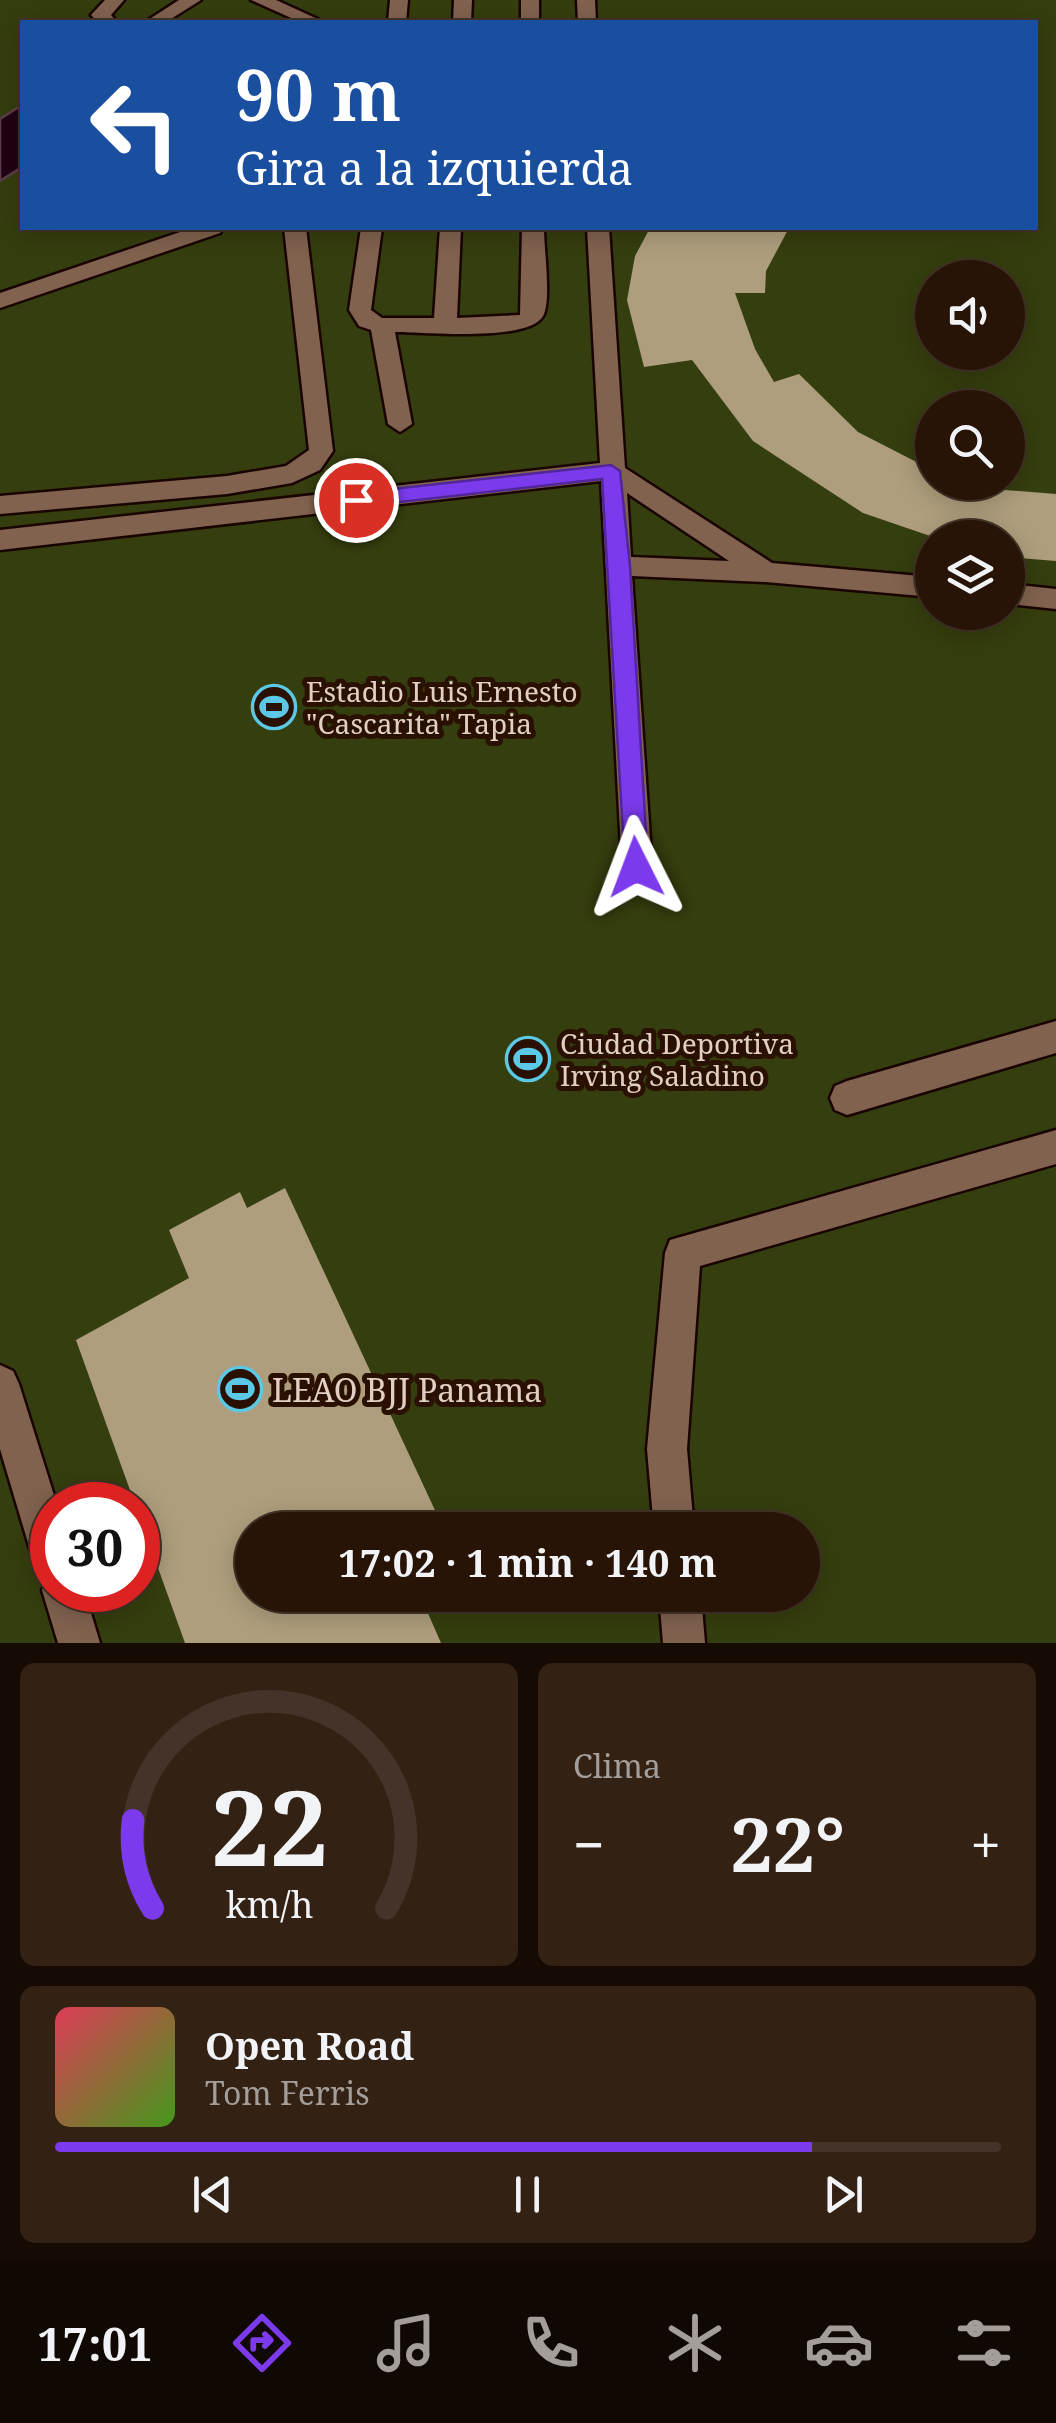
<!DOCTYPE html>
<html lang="es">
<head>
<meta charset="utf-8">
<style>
	body { margin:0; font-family:"Noto Serif",serif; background:#332114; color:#f1f3f6; height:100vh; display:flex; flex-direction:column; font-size:38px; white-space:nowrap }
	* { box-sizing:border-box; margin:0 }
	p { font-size:32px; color:#a49e9b }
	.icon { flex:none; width:55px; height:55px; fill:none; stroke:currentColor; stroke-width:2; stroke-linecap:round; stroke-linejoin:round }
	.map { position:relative; height:1643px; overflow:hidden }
	.panel { display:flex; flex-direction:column; gap:20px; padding:20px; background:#150b03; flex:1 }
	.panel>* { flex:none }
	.top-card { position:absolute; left:20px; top:20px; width:1018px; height:210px; border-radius:0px; box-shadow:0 5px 25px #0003,0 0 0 2px #433328; background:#1a4fa0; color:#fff; overflow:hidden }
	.fabs { position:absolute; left:915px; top:260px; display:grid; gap:20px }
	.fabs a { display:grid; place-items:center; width:110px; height:110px; border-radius:50%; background:#271406; box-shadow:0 5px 25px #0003,0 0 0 2px #433328; font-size:50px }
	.speed { position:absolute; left:30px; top:1482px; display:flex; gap:20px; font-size:50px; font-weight:700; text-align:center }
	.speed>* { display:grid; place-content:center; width:130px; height:130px; border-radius:50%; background:#271406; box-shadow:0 5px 25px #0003,0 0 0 2px #433328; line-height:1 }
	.speed .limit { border:15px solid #d22; background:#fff; color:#111 }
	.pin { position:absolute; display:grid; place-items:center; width:85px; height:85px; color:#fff; margin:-42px; border:5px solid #fff; border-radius:50%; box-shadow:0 2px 10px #0007 }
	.me { position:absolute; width:110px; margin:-55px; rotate:357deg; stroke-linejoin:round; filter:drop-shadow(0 0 8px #0008) }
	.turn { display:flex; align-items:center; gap:35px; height:210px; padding:0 50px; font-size:45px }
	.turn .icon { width:130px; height:130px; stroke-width:2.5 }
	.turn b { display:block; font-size:70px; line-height:85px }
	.big { font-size:75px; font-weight:700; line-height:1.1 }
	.panel .tile { flex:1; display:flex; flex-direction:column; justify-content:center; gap:15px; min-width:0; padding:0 35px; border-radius:15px; background:#332114 }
	.panel .dial { align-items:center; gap:0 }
	.dial svg { height:260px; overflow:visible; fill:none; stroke:#433328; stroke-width:7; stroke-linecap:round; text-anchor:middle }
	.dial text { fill:#f1f3f6; stroke:none }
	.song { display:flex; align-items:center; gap:30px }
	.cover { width:120px; height:120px; border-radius:15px; background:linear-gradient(135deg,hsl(350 70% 55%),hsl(100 70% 35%)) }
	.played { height:10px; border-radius:5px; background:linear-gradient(90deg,#7c3aed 80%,#433328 80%) }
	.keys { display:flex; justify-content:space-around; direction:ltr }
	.heat { display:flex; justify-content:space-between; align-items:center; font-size:55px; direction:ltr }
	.panel .tiles { flex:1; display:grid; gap:20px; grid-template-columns:1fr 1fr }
	.tile:last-child { grid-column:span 2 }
	.trip { position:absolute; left:235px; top:1512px; width:585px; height:100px; border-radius:50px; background:#271406; box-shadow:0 5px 25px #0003,0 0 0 2px #433328; font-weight:700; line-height:100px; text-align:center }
	.tabs { display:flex; height:160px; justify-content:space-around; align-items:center; background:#100802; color:#a49e9b }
	.tabs .icon { width:70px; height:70px }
	.tabs .current { color:#7c3aed }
	.tabs b { font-size:45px; color:#f1f3f6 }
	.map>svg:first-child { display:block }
	.green { fill:#353e0e; fill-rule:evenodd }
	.water { fill:#210014; stroke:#5b3e49; stroke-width:2.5 }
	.building { fill:#ae9e7d }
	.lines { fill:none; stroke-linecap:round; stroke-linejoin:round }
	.minor-casing { stroke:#1a0400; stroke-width:5 }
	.minor { fill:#81624f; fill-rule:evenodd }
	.route { fill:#7c3aed; stroke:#51269a; stroke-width:2.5 }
	.labels { text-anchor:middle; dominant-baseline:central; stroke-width:10; stroke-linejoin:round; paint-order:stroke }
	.poi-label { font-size:28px; fill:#e1cfc4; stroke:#291001; text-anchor:start }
	.near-poi-label { font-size:32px; fill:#e1cfc4; stroke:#291001; text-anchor:start }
</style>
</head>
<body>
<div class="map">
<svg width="1056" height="1643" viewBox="0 0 1056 1643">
	<rect width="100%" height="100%" fill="#341a08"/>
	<!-- green -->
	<path class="green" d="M0,0H1056V1643H0ZM22,22H1035V228H22ZM932,278H1008V352H932ZM932,408H1008V482H932ZM932,538H1008V612H932ZM52,1505H138V1590H52ZM252,1530H802V1595H252Z"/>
	<!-- water -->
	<polygon class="water" points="22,105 22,167 0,181 0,119"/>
	<!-- building -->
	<g class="building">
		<polygon points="650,228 789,228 766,271 765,293 735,293 755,349 774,382 799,374 858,432 932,470 932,482 979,482 1005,490 1056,494 1056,561 1008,557 1008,538 936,538 863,513 753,441 692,360 644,367 627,300 635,256"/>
		<polygon points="285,1188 440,1521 425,1530 252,1530 252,1595 420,1595 441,1643 185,1643 76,1340 189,1278 169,1230 240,1192 247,1208"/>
	</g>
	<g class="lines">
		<defs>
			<g id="minor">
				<polygon points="105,0 124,0 111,15 117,22 98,22 91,15"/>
				<polygon points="179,0 201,0 166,22 145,22"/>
				<polygon points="251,0 276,0 324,22 300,22"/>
				<polygon points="390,0 408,0 406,22 388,22"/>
				<polygon points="454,0 472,0 471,22 453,22"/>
				<rect x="521" y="0" width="18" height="22"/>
				<polygon points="577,0 595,0 596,22 578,22"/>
				<polygon points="192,228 223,228 220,233 0,308 0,293"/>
				<polygon points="284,228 306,228 333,451 320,470 292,483 227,494 0,514 0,496 227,476 286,466 309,450"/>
				<path d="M361,228H382L371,310L382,318H434L440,228H461L457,318L520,315L522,228H544C544,249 551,297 544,314C533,343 424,332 395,332L412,424L400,432L388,424L371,330L359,326L349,310Z"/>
				<path d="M587,228H609L625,468L772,563L932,577V597L766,582L632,576L652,867L648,876L637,880L626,876L622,867L601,481L0,550V530L600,463ZM627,493L729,561L631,557Z"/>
				<polygon points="1008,584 1056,589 1056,609 1008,604"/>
				<polygon points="1056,1021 1056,1053 847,1115 835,1110 830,1098 835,1086 847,1081"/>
				<polygon points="1056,1130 1056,1164 700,1266 687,1449 694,1530 654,1530 647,1449 665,1253 670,1240"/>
				<polygon points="0,1365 13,1371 19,1384 57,1505 52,1505 52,1590 84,1590 100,1643 58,1643 42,1590 49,1575 38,1570 32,1556 0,1449"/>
				<polygon points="659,1595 701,1595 705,1643 663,1643"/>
			</g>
		</defs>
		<!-- minor casing -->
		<use href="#minor" class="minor-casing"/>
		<!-- minor -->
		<use href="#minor" class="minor"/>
	</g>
	<!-- route -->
	<polygon class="route" points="611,465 620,471 630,566 648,867 645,874 628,874 625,867 602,479 356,507 346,500 356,493"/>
	<!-- icons -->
	<defs>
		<symbol id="stadium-ring" viewBox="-11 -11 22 22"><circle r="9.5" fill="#291001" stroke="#5bc8e6" stroke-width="1.5"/><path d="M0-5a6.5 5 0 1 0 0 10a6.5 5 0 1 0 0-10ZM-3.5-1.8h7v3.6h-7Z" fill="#5bc8e6"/></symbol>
	</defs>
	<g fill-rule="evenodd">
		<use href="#stadium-ring" x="249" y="682" width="50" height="50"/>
		<use href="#stadium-ring" x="503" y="1034" width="50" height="50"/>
		<use href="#stadium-ring" x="215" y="1364" width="50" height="50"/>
	</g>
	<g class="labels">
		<!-- poi labels -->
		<g class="poi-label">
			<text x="306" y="691">Estadio Luis Ernesto<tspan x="306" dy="32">"Cascarita" Tapia</tspan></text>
			<text x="560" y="1043">Ciudad Deportiva<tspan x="560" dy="32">Irving Saladino</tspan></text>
		</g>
		<!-- near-poi labels -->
		<g class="near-poi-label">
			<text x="272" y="1389">LEAO BJJ Panama</text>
		</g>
	</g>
</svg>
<div class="fabs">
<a><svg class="icon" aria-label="sound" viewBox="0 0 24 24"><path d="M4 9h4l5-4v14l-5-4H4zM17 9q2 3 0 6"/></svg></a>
<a><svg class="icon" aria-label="search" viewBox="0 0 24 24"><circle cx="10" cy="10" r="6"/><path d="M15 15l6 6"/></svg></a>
<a><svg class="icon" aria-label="layers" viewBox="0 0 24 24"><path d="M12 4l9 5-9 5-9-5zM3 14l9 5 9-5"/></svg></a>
</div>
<div class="speed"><div class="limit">30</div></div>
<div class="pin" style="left:356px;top:500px;background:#d93025"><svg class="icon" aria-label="arrive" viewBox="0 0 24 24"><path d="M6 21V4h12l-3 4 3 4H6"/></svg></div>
<svg class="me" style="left:636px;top:867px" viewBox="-20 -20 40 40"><path d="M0-17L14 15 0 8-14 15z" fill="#7c3aed" stroke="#fff" stroke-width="4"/></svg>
<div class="trip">17:02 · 1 min · 140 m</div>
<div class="top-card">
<div class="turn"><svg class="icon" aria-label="left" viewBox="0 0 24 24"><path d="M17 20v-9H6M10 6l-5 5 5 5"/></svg><div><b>90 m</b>Gira a la izquierda</div></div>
</div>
</div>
<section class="panel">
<div class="tiles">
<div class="tile dial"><svg viewBox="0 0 100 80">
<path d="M14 69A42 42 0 1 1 86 69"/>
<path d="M14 69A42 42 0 0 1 8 42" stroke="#7c3aed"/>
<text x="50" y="56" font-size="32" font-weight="700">22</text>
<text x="50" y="72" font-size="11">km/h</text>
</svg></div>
<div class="tile"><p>Clima</p>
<div class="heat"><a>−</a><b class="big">22°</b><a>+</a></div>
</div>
<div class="tile">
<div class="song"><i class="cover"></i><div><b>Open Road</b><p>Tom Ferris</p></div></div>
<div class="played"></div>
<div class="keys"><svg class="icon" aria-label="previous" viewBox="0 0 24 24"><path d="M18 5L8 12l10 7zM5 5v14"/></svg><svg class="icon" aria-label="pause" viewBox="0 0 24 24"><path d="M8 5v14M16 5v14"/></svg><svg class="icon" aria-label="next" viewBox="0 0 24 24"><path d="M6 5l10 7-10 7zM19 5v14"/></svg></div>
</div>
</div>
</section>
<nav class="tabs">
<b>17:01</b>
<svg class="icon current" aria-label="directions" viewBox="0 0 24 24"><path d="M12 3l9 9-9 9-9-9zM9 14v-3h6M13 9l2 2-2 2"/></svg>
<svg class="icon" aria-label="music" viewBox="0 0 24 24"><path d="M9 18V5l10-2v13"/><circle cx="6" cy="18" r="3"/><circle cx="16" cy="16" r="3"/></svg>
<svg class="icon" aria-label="phone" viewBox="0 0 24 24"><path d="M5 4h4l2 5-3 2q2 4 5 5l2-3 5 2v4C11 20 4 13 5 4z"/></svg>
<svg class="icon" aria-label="climate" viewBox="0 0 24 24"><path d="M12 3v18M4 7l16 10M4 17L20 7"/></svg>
<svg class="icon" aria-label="car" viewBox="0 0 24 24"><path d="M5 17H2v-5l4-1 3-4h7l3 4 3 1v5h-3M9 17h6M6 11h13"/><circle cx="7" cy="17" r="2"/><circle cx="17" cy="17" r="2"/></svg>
<svg class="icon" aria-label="filters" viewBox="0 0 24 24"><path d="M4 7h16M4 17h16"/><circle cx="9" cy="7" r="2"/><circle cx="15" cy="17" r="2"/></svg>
</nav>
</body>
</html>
